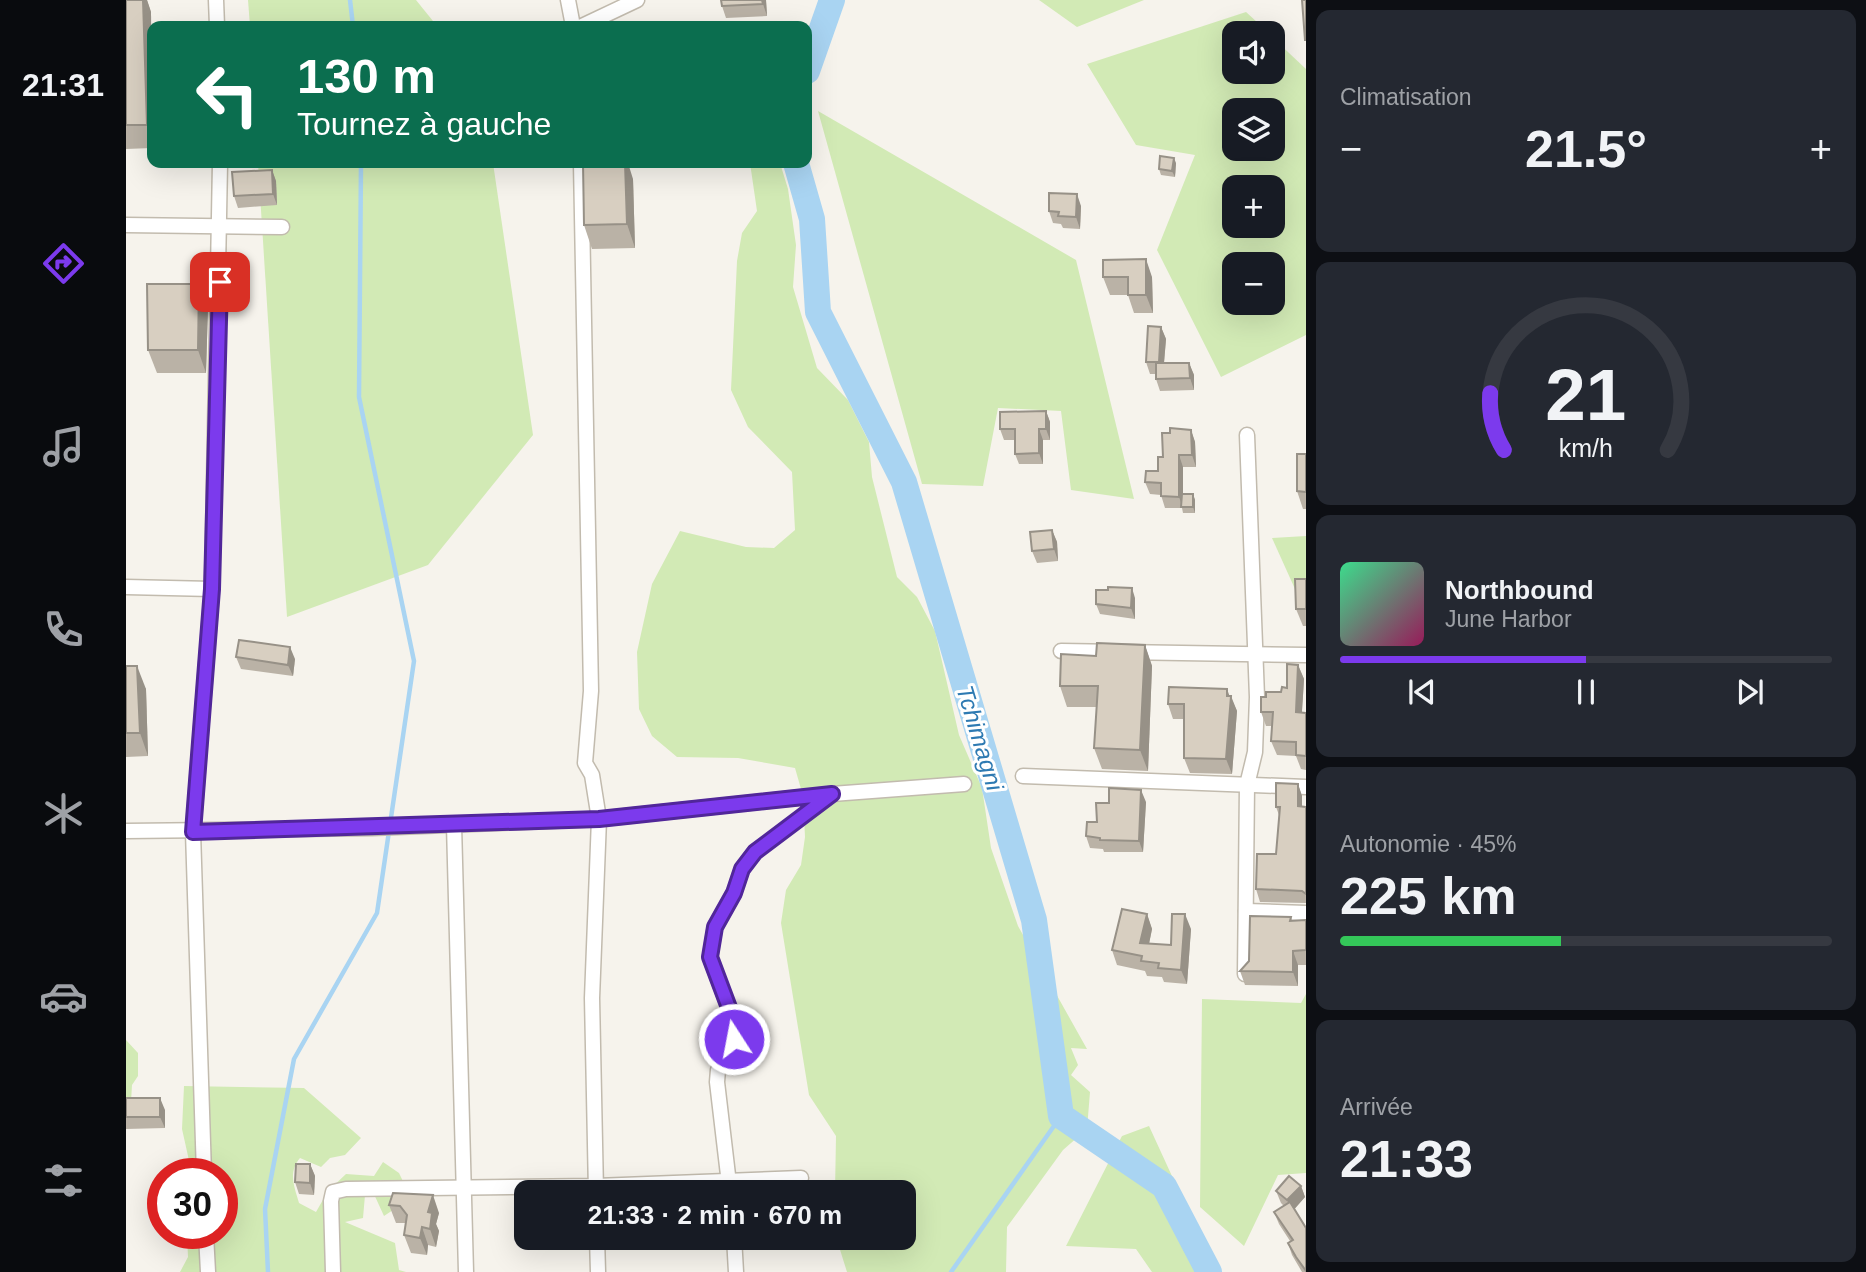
<!DOCTYPE html>
<html lang="fr">
<head>
<meta charset="utf-8">
<style>
	body { margin:0; font-family:Helvetica,sans-serif; background:#242831; color:#f1f3f6; height:100vh; display:flex; flex-direction:column; font-size:26px; white-space:nowrap }
	* { box-sizing:border-box; margin:0 }
	p { font-size:23px; color:#9ea1a6 }
	.icon { flex:none; width:38px; height:38px; fill:none; stroke:currentColor; stroke-width:2; stroke-linecap:round; stroke-linejoin:round }
	.map { position:relative; flex:1; overflow:hidden }
	.details { display:flex; flex-direction:column; gap:10px; padding:10px; background:#0d0f14; width:560px }
	.details>* { flex:none }
	.banner { position:absolute; left:21px; top:21px; width:665px; height:147px; border-radius:14px; box-shadow:0 7px 28px #0002; background:#0b6e4f; color:#fff; overflow:hidden }
	.controls { position:absolute; left:1096px; top:21px; display:grid; gap:14px }
	.controls a { display:grid; place-items:center; width:63px; height:63px; border-radius:14px; background:#171b24; box-shadow:0 7px 28px #0002; font-size:35px }
	.speed { position:absolute; left:21px; top:1158px; display:flex; gap:14px; font-size:35px; font-weight:700; text-align:center }
	.speed>* { display:grid; place-content:center; width:91px; height:91px; border-radius:50%; background:#171b24; box-shadow:0 7px 28px #0002; line-height:1 }
	.speed .limit { border:10px solid #d22; background:#fff; color:#111 }
	.pin { position:absolute; display:grid; place-items:center; width:60px; height:60px; color:#fff; margin:-30px; border-radius:14px; box-shadow:0 4px 10px #0006 }
	.me { position:absolute; width:77px; margin:-38px; rotate:349deg; stroke-linejoin:round; filter:drop-shadow(0 0 5px #0008) }
	.turn { display:flex; align-items:center; gap:24px; height:147px; padding:0 35px; font-size:32px }
	.turn .icon { width:91px; height:91px; stroke-width:2.5 }
	.turn b { display:block; font-size:49px; line-height:60px }
	.big { font-size:52px; font-weight:800; line-height:1.1 }
	.details .widget { flex:1; display:flex; flex-direction:column; justify-content:center; gap:10px; min-width:0; padding:0 24px; border-radius:14px; background:#242831 }
	.details .dial { align-items:center; gap:0 }
	.dial svg { height:182px; overflow:visible; fill:none; stroke:#363941; stroke-width:7; stroke-linecap:round; text-anchor:middle }
	.dial text { fill:#f1f3f6; stroke:none }
	.song { display:flex; align-items:center; gap:21px }
	.cover { width:84px; height:84px; border-radius:10px; background:linear-gradient(135deg,hsl(150 70% 55%),hsl(330 70% 35%)) }
	.played { height:7px; border-radius:4px; background:linear-gradient(90deg,#7c3aed 50%,#363941 50%) }
	.keys { display:flex; justify-content:space-around; direction:ltr }
	.heat { display:flex; justify-content:space-between; align-items:center; font-size:38px; direction:ltr }
	.charge { height:10px; border-radius:5px; background:linear-gradient(90deg,#34c759 45%,#363941 0) }
	.trip { position:absolute; left:388px; top:1180px; width:402px; height:70px; border-radius:14px; background:#171b24; box-shadow:0 7px 28px #0002; font-weight:800; line-height:70px; text-align:center }
	main { display:flex; flex:1; min-height:0 }
	.tabs { display:flex; flex-direction:column; width:126px; justify-content:space-around; align-items:center; background:#090b0e; color:#9ea1a6 }
	.tabs .icon { width:49px; height:49px }
	.tabs .active { color:#7c3aed }
	.tabs b { font-size:32px; color:#f1f3f6 }
	.map>svg:first-child { display:block }
	.green { fill:#d2eab5; fill-rule:evenodd }
	.lines { fill:none; stroke-linecap:round; stroke-linejoin:round }
	.stream { stroke:#a9d4f2; stroke-width:4.5 }
	.river { stroke:#a9d4f2; stroke-width:26 }
	.minor-casing { stroke:#c2bbae; stroke-width:17 }
	.minor { stroke:#fff; stroke-width:14 }
	.wall { fill:#bab2a6 }
	.shaded-wall { fill:#979187 }
	.building { fill:#d8cfc1; stroke:#979187; stroke-width:2 }
	.route-casing { stroke:#51269a; stroke-width:18 }
	.route { stroke:#7c3aed; stroke-width:12 }
	.labels { text-anchor:middle; dominant-baseline:central; stroke-width:6; stroke-linejoin:round; paint-order:stroke }
	.water-label { font-size:24px; font-style:italic; fill:#2e7ab2; stroke:#fff }
</style>
</head>
<body>
<main>
<nav class="tabs">
<b>21:31</b>
<svg class="icon active" aria-label="directions" viewBox="0 0 24 24"><path d="M12 3l9 9-9 9-9-9zM9 14v-3h6M13 9l2 2-2 2"/></svg>
<svg class="icon" aria-label="music" viewBox="0 0 24 24"><path d="M9 18V5l10-2v13"/><circle cx="6" cy="18" r="3"/><circle cx="16" cy="16" r="3"/></svg>
<svg class="icon" aria-label="phone" viewBox="0 0 24 24"><path d="M5 4h4l2 5-3 2q2 4 5 5l2-3 5 2v4C11 20 4 13 5 4z"/></svg>
<svg class="icon" aria-label="climate" viewBox="0 0 24 24"><path d="M12 3v18M4 7l16 10M4 17L20 7"/></svg>
<svg class="icon" aria-label="car" viewBox="0 0 24 24"><path d="M5 17H2v-5l4-1 3-4h7l3 4 3 1v5h-3M9 17h6M6 11h13"/><circle cx="7" cy="17" r="2"/><circle cx="17" cy="17" r="2"/></svg>
<svg class="icon" aria-label="filters" viewBox="0 0 24 24"><path d="M4 7h16M4 17h16"/><circle cx="9" cy="7" r="2"/><circle cx="15" cy="17" r="2"/></svg>
</nav>
<div class="map">
<svg width="1180" height="1272" viewBox="0 0 1180 1272">
	<rect width="100%" height="100%" fill="#f6f3ec"/>
	<!-- green -->
	<g class="green">
		<polygon points="122,0 290,0 311,26 124,26"/>
		<polygon points="913,0 1018,0 951,27"/>
		<path d="M1120,12L1143,33H1108V72H1146V37L1180,69V335L1095,377L1031,250L1069,155L1010,145L961,64ZM1108,110H1146V149H1108ZM1108,187H1146V226H1108ZM1108,264H1146V303H1108Z"/>
		<polygon points="692,111 950,260 1008,499 945,490 935,411 872,408 857,486 796,484"/>
		<polygon points="132,163 367,163 407,435 302,565 161,617"/>
		<polygon points="624,163 654,163 662,189 670,245 667,287 691,368 722,400 743,442 746,477 771,577 791,597 809,631 833,735 856,788 865,848 892,926 961,1049 945,1048 952,1065 945,1075 964,1092 961,1129 937,1150 881,1227 880,1272 721,1272 710,1237 779,1237 779,1192 709,1192 710,1136 683,1095 655,923 660,890 675,865 679,837 677,796 669,768 612,758 551,757 526,736 513,709 511,652 526,584 554,531 620,547 648,548 669,530 666,472 622,427 605,390 611,261 616,233 631,211"/>
		<polygon points="1180,536 1180,589 1169,589 1146,538"/>
		<polygon points="1180,994 1180,1173 1152,1175 1118,1246 1074,1207 1076,999 1175,1003"/>
		<polygon points="0,1040 12,1053 12,1076 6,1085 5,1102 0,1103"/>
		<path d="M58,1086L178,1088L235,1138L219,1155L204,1158L195,1167L174,1158C162,1172 168,1186 173,1203L190,1212L202,1191L220,1174L248,1176L257,1162L273,1173L285,1198L258,1216L247,1192L239,1195L237,1218L219,1222L269,1243L273,1270L280,1272H54L62,1257L61,1234H96V1174H87V1167L64,1165L56,1129Z"/>
		<polygon points="1023,1126 1090,1272 1026,1272 1010,1249 940,1246 996,1136"/>
	</g>
	<g class="lines">
		<!-- stream -->
		<g class="stream">
			<polyline points="224,0 227,26"/>
			<polyline points="142,1272 139,1209 168,1059 251,913 288,661 233,397 235,163"/>
			<polyline points="825,1272 935,1116"/>
		</g>
		<!-- river -->
		<g class="river">
			<polyline points="681,71 706,0"/>
			<polyline points="670,163 686,219 692,312 778,482 908,920 935,1116 1038,1186 1083,1272"/>
		</g>
		<defs>
			<g id="minor">
				<polyline points="90,0 91,26"/>
				<polyline points="442,0 447,26"/>
				<polyline points="456,26 511,0"/>
				<polyline points="455,163 465,691 459,763 466,775 473,819 466,998 470,1192"/>
				<polyline points="0,225 156,227"/>
				<polyline points="0,587 86,589"/>
				<polyline points="935,651 1180,655"/>
				<polyline points="897,776 1180,787"/>
				<polyline points="328,825 340,1272"/>
				<polyline points="0,831 246,828 473,819 706,794 838,784"/>
				<polyline points="1120,911 1180,913"/>
				<polyline points="1119,974 1121,785 1129,752 1131,697 1121,435"/>
				<polyline points="78,1174 67,832 86,589 94,163"/>
				<polyline points="604,1192 591,1082 592,1070 609,1039 608,1022 584,957 589,927 608,893 616,869 629,852 705,795"/>
				<polyline points="80,1234 82,1272"/>
				<polyline points="471,1237 472,1272"/>
				<polyline points="608,1237 610,1272"/>
				<polyline points="207,1272 205,1201 207,1192 220,1189 470,1186 675,1178"/>
			</g>
		</defs>
		<!-- minor casing -->
		<use href="#minor" class="minor-casing"/>
		<!-- minor -->
		<use href="#minor" class="minor"/>
	</g>
	<!-- wall -->
	<g class="wall">
		<polygon points="0,0 21,0 25,12 26,148 0,149"/>
		<polygon points="640,0 641,16 600,18 596,6"/>
		<polygon points="1050,163 1049,177 1035,175 1033,169"/>
		<polygon points="146,170 150,181 151,205 112,208 108,196"/>
		<polygon points="507,179 509,248 466,249 458,225"/>
		<polygon points="955,206 954,229 937,228 935,224 927,223 923,211"/>
		<polygon points="977,277 1026,277 1027,313 1008,313 1002,295 984,295"/>
		<polygon points="82,307 80,373 31,373 22,350"/>
		<polygon points="1035,327 1040,339 1038,363 1063,363 1068,375 1068,390 1034,391 1030,379 1030,374 1024,374 1020,362"/>
		<polygon points="920,411 924,422 924,440 917,440 917,464 893,464 889,454 889,440 878,440 874,429"/>
		<polygon points="1065,430 1069,442 1070,467 1057,467 1057,494 1067,494 1069,500 1069,513 1057,513 1056,508 1039,508 1035,495 1024,494 1019,482 1032,471 1037,457 1044,433"/>
		<polygon points="1180,454 1180,509 1177,509 1171,491"/>
		<polygon points="926,530 931,542 932,561 911,563 906,551"/>
		<polygon points="1180,579 1180,626 1177,626 1170,609"/>
		<polygon points="1009,598 1009,619 974,614 970,604"/>
		<polygon points="1019,645 1026,666 1022,771 976,769 968,748 971,707 941,707 934,686 970,656"/>
		<polygon points="110,657 169,659 167,676 115,669"/>
		<polygon points="1172,665 1178,679 1176,712 1180,713 1180,770 1175,769 1170,756 1151,755 1145,741 1146,726 1140,726 1135,712 1140,697 1155,692 1161,688"/>
		<polygon points="0,666 20,689 22,756 0,757"/>
		<polygon points="1104,696 1111,711 1106,774 1064,773 1058,758 1058,719 1047,719 1042,704"/>
		<polygon points="1172,784 1176,796 1176,806 1180,807 1180,903 1134,902 1130,889 1150,854 1153,815 1150,807"/>
		<polygon points="1020,802 1017,852 978,852 977,849 964,848 960,836 971,822"/>
		<polygon points="1021,914 1026,929 1023,944 1045,945 1065,929 1061,984 1038,982 1036,977 1021,976 1019,971 991,965 986,950"/>
		<polygon points="1165,917 1166,921 1180,920 1180,965 1172,965 1172,986 1119,985 1114,971"/>
		<polygon points="0,1098 39,1110 39,1128 0,1129"/>
		<polygon points="184,1164 189,1176 188,1195 173,1194 169,1182"/>
		<polygon points="1175,1186 1179,1197 1168,1209 1180,1272 1176,1272 1166,1255 1162,1243 1164,1241 1153,1224 1148,1212 1158,1206 1155,1203 1150,1191"/>
		<polygon points="267,1193 313,1213 310,1224 313,1231 310,1247 302,1245 301,1255 285,1253 278,1235 280,1223 270,1223 263,1205"/>
	</g>
	<!-- shaded-wall -->
	<g class="shaded-wall">
		<polygon points="17,0 21,0 25,12 26,139 21,125"/>
		<polygon points="636,0 640,0 641,16 637,4"/>
		<polygon points="1048,158 1050,163 1049,177 1046,171"/>
		<polygon points="499,163 502,163 507,179 509,248 501,224"/>
		<polygon points="146,170 150,181 151,205 147,194"/>
		<polygon points="951,194 955,206 954,229 950,217"/>
		<polygon points="1020,259 1026,277 1027,313 1020,295"/>
		<polygon points="73,284 82,307 80,373 72,350"/>
		<polygon points="1035,327 1040,339 1037,374 1033,362"/>
		<polygon points="1063,363 1068,375 1068,390 1064,378"/>
		<polygon points="920,411 924,422 924,440 920,429"/>
		<polygon points="913,429 917,440 917,464 913,453"/>
		<polygon points="1065,430 1069,442 1070,467 1066,455"/>
		<polygon points="1053,455 1057,467 1057,508 1053,497"/>
		<polygon points="1067,494 1069,500 1069,513 1067,507"/>
		<polygon points="926,530 931,542 932,561 928,549"/>
		<polygon points="1006,588 1009,598 1009,619 1005,608"/>
		<polygon points="1019,645 1026,666 1022,771 1014,750"/>
		<polygon points="164,647 169,659 167,676 162,665"/>
		<polygon points="1172,665 1178,679 1175,726 1170,712"/>
		<polygon points="11,666 20,689 22,756 14,733"/>
		<polygon points="1101,689 1105,700 1105,696 1111,711 1106,774 1100,759"/>
		<polygon points="1172,784 1176,796 1176,819 1172,806"/>
		<polygon points="1015,790 1020,802 1017,852 1013,841"/>
		<polygon points="1021,914 1026,929 1020,958 1014,943"/>
		<polygon points="1059,914 1065,929 1061,984 1055,970"/>
		<polygon points="1167,951 1172,965 1172,986 1167,972"/>
		<polygon points="34,1098 39,1110 39,1128 34,1117"/>
		<polygon points="184,1164 189,1176 188,1195 184,1183"/>
		<polygon points="1175,1186 1179,1197 1166,1212 1161,1200"/>
		<polygon points="307,1195 313,1213 310,1224 313,1231 310,1247 304,1229 302,1212"/>
		<polygon points="296,1227 302,1245 301,1255 294,1238"/>
	</g>
	<!-- building -->
	<g class="building">
		<polygon points="0,0 17,0 21,125 0,125"/>
		<polygon points="595,0 636,0 637,4 596,6"/>
		<polygon points="1176,0 1180,0 1180,40 1179,40"/>
		<polygon points="1034,156 1048,158 1046,171 1033,169"/>
		<polygon points="457,163 499,163 501,224 458,225"/>
		<polygon points="146,170 147,194 108,196 106,172"/>
		<polygon points="923,193 951,194 950,217 932,216 933,212 923,211"/>
		<polygon points="1020,259 1020,295 1002,295 1002,277 977,277 977,260"/>
		<polygon points="21,284 73,284 72,350 22,350"/>
		<polygon points="1022,326 1035,327 1033,362 1020,362"/>
		<polygon points="1030,363 1063,363 1064,378 1030,379"/>
		<polygon points="920,411 920,429 913,429 913,453 889,454 889,429 874,429 874,412"/>
		<polygon points="1044,428 1065,430 1066,455 1053,455 1053,497 1035,496 1035,483 1019,482 1020,471 1032,471 1032,457 1037,457 1036,433 1044,433"/>
		<polygon points="1171,454 1180,454 1180,492 1171,491"/>
		<polygon points="1056,494 1067,494 1067,507 1055,507"/>
		<polygon points="926,530 928,549 906,551 904,532"/>
		<polygon points="1169,579 1180,579 1180,609 1170,609"/>
		<polygon points="982,587 1006,588 1005,608 970,604 970,590 982,590"/>
		<polygon points="113,640 164,647 162,665 110,657"/>
		<polygon points="971,643 1019,645 1014,750 968,748 972,686 934,686 935,654 970,656"/>
		<polygon points="1161,664 1172,665 1170,712 1180,713 1180,756 1170,755 1170,742 1145,741 1147,712 1135,712 1135,697 1140,697 1140,692 1155,692 1156,687 1161,688"/>
		<polygon points="0,666 11,666 14,733 0,733"/>
		<polygon points="1043,687 1101,689 1101,696 1105,696 1100,759 1058,758 1058,704 1042,704"/>
		<polygon points="1150,783 1172,784 1172,806 1180,807 1180,894 1176,891 1130,889 1131,854 1150,854 1154,807 1150,807"/>
		<polygon points="983,788 1015,790 1013,841 974,840 974,838 960,836 961,822 971,822 970,803 983,803"/>
		<polygon points="996,909 1021,914 1014,943 1045,945 1046,914 1059,914 1055,970 1032,968 1033,963 1015,961 1016,956 986,950"/>
		<polygon points="1124,916 1165,917 1164,921 1180,920 1180,950 1167,951 1167,972 1114,971 1123,961"/>
		<rect x="0" y="1098" width="34" height="19"/>
		<polygon points="170,1164 184,1164 184,1183 169,1182"/>
		<polygon points="1163,1176 1175,1186 1161,1200 1150,1191"/>
		<polygon points="267,1193 307,1195 302,1212 306,1213 304,1229 296,1227 294,1238 278,1235 281,1215 274,1206 263,1205"/>
		<polygon points="1164,1202 1180,1228 1180,1271 1170,1257 1162,1243 1167,1240 1148,1212"/>
	</g>
	<g class="lines">
		<defs>
			<polyline id="route" points="94,282 86,589 67,832 473,819 706,794 629,852 616,869 608,893 589,927 584,957 608,1021 608,1039"/>
		</defs>
		<!-- route casing -->
		<use href="#route" class="route-casing"/>
		<!-- route -->
		<use href="#route" class="route"/>
	</g>
	<g class="labels">
		<!-- water labels -->
		<g class="water-label">
			<text transform="translate(854 738) rotate(73)">Tchimagni</text>
		</g>
	</g>
</svg>
<div class="controls">
<a><svg class="icon" aria-label="sound" viewBox="0 0 24 24"><path d="M4 9h4l5-4v14l-5-4H4zM17 9q2 3 0 6"/></svg></a>
<a><svg class="icon" aria-label="layers" viewBox="0 0 24 24"><path d="M12 4l9 5-9 5-9-5zM3 14l9 5 9-5"/></svg></a>
<a>+</a>
<a>−</a>
</div>
<div class="speed"><div class="limit">30</div></div>
<div class="pin" style="left:94px;top:282px;background:#d93025"><svg class="icon" aria-label="arrive" viewBox="0 0 24 24"><path d="M6 21V4h12l-3 4 3 4H6"/></svg></div>
<svg class="me" style="left:608px;top:1039px" viewBox="-20 -20 40 40"><circle r="17" fill="#7c3aed" stroke="#fff" stroke-width="3"/><path d="M0-11L8 9 0 5-8 9z" fill="#fff"/></svg>
<div class="trip">21:33 · 2 min · 670 m</div>
<div class="banner">
<div class="turn"><svg class="icon" aria-label="left" viewBox="0 0 24 24"><path d="M17 20v-9H6M10 6l-5 5 5 5"/></svg><div><b>130 m</b>Tournez à gauche</div></div>
</div>
</div>
<section class="details">
<div class="widget"><p>Climatisation</p>
<div class="heat"><a>−</a><b class="big">21.5°</b><a>+</a></div>
</div>
<div class="widget dial"><svg viewBox="0 0 100 80">
<path d="M14 69A42 42 0 1 1 86 69"/>
<path d="M14 69A42 42 0 0 1 8 44" stroke="#7c3aed"/>
<text x="50" y="56" font-size="32" font-weight="700">21</text>
<text x="50" y="72" font-size="11">km/h</text>
</svg></div>
<div class="widget">
<div class="song"><i class="cover"></i><div><b>Northbound</b><p>June Harbor</p></div></div>
<div class="played"></div>
<div class="keys"><svg class="icon" aria-label="previous" viewBox="0 0 24 24"><path d="M18 5L8 12l10 7zM5 5v14"/></svg><svg class="icon" aria-label="pause" viewBox="0 0 24 24"><path d="M8 5v14M16 5v14"/></svg><svg class="icon" aria-label="next" viewBox="0 0 24 24"><path d="M6 5l10 7-10 7zM19 5v14"/></svg></div>
</div>
<div class="widget"><p>Autonomie · 45%</p><b class="big">225 km</b><div class="charge"></div></div>
<div class="widget"><p>Arrivée</p><b class="big">21:33</b></div>
</section>
</main>
</body>
</html>
